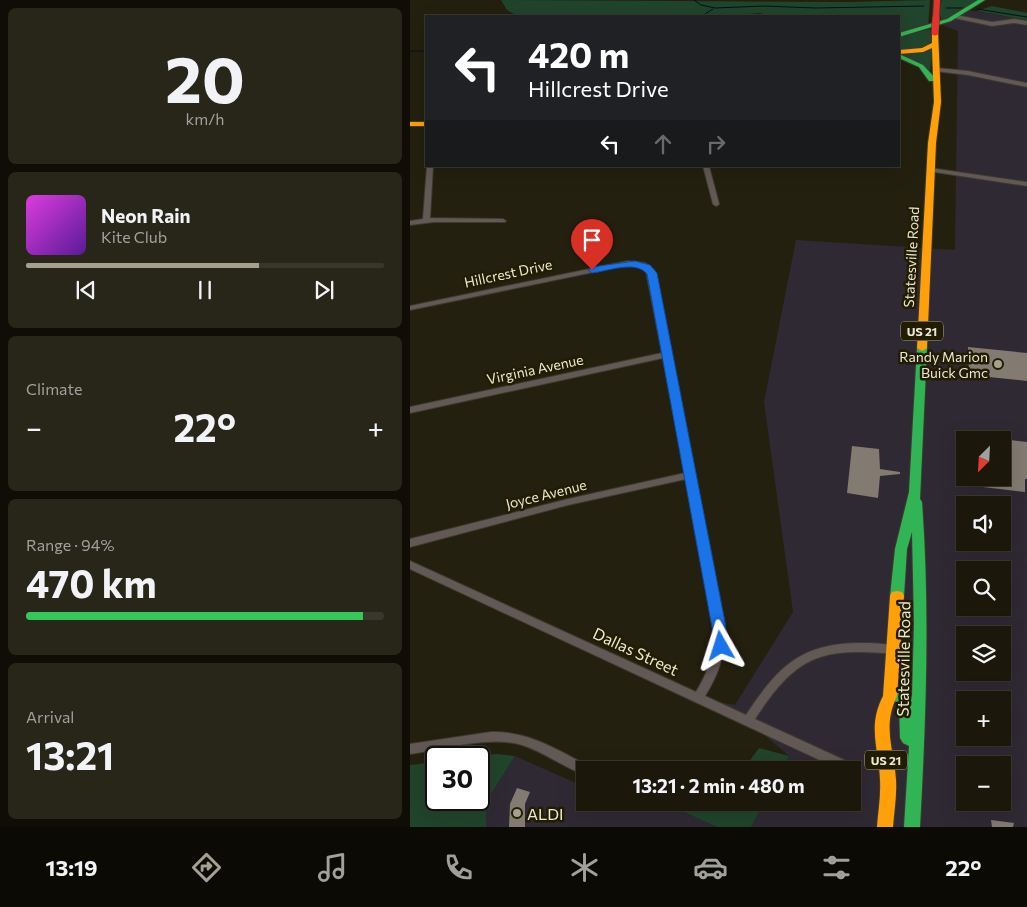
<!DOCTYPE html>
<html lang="en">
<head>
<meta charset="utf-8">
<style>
	body { margin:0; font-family:Commissioner,sans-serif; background:#282519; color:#f1f3f6; height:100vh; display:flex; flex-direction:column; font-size:19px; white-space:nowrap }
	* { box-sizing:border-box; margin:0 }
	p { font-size:16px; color:#a0a09d }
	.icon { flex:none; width:28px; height:28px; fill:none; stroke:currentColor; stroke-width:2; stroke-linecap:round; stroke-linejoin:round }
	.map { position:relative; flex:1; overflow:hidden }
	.details { display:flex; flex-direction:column; gap:8px; padding:8px; background:#0f0d06; width:410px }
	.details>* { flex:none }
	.banner { position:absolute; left:15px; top:15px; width:475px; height:152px; border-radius:0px; box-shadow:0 5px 20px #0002,0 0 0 1px #39372c; background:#202124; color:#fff; overflow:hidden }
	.needle { width:32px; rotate:204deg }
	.buttons { position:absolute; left:546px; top:431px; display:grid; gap:10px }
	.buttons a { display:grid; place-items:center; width:55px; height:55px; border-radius:0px; background:#1b180b; box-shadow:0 5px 20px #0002,0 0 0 1px #39372c; font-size:25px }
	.speed { position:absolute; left:15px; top:746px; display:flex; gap:10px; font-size:25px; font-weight:700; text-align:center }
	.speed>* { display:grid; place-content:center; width:65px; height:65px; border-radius:50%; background:#1b180b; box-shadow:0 5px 20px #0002,0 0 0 1px #39372c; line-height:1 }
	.speed .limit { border:2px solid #111; border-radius:8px; background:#fff; color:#111 }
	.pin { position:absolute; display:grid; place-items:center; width:42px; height:42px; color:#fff; margin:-51px -21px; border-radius:50% 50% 50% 0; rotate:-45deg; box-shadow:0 0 5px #0007 }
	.pin .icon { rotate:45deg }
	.me { position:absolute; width:55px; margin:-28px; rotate:354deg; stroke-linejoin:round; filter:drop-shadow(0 0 4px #0008) }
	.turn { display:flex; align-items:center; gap:18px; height:105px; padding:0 20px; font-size:22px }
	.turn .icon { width:65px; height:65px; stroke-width:2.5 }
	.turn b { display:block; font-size:35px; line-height:42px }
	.lanes { display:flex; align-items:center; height:48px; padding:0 20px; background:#0003; justify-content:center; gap:25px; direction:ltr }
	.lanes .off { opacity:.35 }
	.big { font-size:38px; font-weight:700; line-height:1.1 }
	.details .widget { flex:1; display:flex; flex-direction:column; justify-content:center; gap:8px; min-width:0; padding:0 18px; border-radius:8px; background:#282519 }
	.details .dial { align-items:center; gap:0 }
	.dial b { font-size:65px; line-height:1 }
	.song { display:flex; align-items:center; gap:15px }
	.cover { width:60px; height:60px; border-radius:8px; background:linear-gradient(135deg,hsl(300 70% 55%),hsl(270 70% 35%)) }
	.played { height:5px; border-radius:2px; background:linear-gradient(90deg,#a5a190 65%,#39372c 65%) }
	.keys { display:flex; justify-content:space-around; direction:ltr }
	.heat { display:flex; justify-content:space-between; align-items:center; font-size:28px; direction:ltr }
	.charge { height:8px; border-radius:4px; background:linear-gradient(90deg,#34c759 94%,#39372c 0) }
	.trip { position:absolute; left:166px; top:761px; width:285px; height:50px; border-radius:0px; background:#1b180b; box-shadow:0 5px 20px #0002,0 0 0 1px #39372c; font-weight:700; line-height:50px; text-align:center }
	.tab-bar { display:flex; height:80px; justify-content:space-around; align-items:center; background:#0b0a04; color:#a0a09d }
	.tab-bar .icon { width:35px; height:35px }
	.tab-bar .on { color:#a5a190 }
	.tab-bar b { font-size:22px; color:#f1f3f6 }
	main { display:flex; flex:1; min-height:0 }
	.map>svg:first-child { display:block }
	.commercial { fill:#2f2934; fill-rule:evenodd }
	.green { fill:#21442c }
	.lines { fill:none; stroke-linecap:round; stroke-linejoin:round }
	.stream { stroke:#03111c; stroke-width:1 }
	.building { fill:#837a71 }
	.street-casing { stroke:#3e3b2c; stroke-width:2 }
	.fast-casing { stroke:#3e3b2c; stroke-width:2 }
	.slow-casing { stroke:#3e3b2c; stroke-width:2 }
	.jam-casing { stroke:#3e3b2c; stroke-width:2 }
	.street { fill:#625856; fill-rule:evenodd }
	.fast { fill:#30b455; fill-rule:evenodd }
	.slow { fill:#ff9f0a; fill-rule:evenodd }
	.jam { fill:#e5322d; fill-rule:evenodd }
	.jam-bridge-casing { stroke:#3e3b2c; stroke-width:8; stroke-linecap:butt }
	.jam-bridge { stroke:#e5322d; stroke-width:7 }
	.route { fill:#1a73e8; stroke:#114b97 }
	.poi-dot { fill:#a5a190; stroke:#221c00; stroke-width:2 }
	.labels { text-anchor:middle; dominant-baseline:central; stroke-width:5; stroke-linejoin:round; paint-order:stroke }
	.shield { fill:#221c00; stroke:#aeaa95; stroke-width:1 }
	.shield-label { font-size:12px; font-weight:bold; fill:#eae7d5 }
	.street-label { font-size:14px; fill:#eae7d5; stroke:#221c00 }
	.poi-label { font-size:14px; fill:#eae7d5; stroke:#221c00; text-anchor:end }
	.near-street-label { font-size:16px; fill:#eae7d5; stroke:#221c00 }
	.near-poi-label { font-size:16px; fill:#eae7d5; stroke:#221c00; text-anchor:start }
</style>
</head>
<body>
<main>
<section class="details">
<div class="widget dial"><b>20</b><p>km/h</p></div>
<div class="widget">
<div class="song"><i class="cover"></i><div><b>Neon Rain</b><p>Kite Club</p></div></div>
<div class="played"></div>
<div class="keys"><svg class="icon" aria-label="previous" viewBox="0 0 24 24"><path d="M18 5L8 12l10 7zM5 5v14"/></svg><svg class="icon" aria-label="pause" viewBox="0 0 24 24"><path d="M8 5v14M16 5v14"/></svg><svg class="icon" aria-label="next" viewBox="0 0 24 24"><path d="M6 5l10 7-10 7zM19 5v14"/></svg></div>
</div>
<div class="widget"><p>Climate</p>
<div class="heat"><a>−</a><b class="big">22°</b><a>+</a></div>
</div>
<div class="widget"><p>Range · 94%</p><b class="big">470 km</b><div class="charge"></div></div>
<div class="widget"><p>Arrival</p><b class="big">13:21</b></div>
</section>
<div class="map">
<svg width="617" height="827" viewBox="0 0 617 827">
	<rect width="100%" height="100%" fill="#24200f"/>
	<!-- commercial -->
	<g class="commercial">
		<path d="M558,10L617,20V827H341L354,803L442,802V770H371L379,756L338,721L288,698L325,705L383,612L354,402L386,240L545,250L548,31L530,24ZM555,440H592V478H555ZM555,505H592V542H555ZM555,570H592V608H555ZM555,635H592V672H555ZM555,700H592V738H555ZM555,765H592V802H555Z"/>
		<polygon points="105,756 175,787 175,802 254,803 307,827 76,827 76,802"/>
	</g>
	<!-- green -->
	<g class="green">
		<polygon points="91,0 438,2 520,0 518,26 489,33 489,16 358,16 350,13 315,16 107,16 97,10"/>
		<polygon points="532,0 567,0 550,13 531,20 531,17 528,14"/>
		<polygon points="582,6 617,13 617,20 567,11"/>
		<polygon points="520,29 522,41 516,48 489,51 489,37"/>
		<polygon points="522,48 520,74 501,59 489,55 489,53 499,53"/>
		<polygon points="349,748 379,756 371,770 333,770"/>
		<polygon points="87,754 105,756 76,802 76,827 0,827 0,765 26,762 26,800 69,800 69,758 54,757"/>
		<polygon points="254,803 254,802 354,803 341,827 307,827"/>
	</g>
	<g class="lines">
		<!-- stream -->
		<g class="stream">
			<polyline points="284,0 291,5 305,8 354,6 405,8 514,6"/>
			<polyline points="536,8 553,8"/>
			<polyline points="567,9 617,17"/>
			<polyline points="292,16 303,9"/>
			<polyline points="0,51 16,51"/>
		</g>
	</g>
	<!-- building -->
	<g class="building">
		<polygon points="558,347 617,353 617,381 559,375"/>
		<polygon points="592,439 617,442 617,479 615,479 615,492 573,487 573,478 592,478"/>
		<polygon points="442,446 469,449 470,469 490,472 490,474 470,476 468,498 437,493"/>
		<polygon points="107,788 120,792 115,804 115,827 99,827 100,804"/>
		<polygon points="581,820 604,823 603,827 582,827"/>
	</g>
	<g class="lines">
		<defs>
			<g id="street">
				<polygon points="546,15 582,22 604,19 617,21 617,25 604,23 582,26 544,18 543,17"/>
				<polygon points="527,68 558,71 617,83 617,87 558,75 525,71 524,70"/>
				<polygon points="17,166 23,166 20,218 93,219 96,221 95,222 24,222 0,225 0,221 13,219"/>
				<polygon points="293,166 299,166 309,204 308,205 306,206 303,204"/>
				<polygon points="520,168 617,182 617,186 518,171 518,169"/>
				<path d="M218,261L235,263L244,270L313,622C316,652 311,670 295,696L336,715C367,668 390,643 450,643C462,643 476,643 488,647L489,650L488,653L484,654C410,647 386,656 345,719L443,764L445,768L443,772L442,770H431L0,569V561L286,692C301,667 305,651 303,622L276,479L158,505L0,547V539L158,499L275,473L253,358L0,413V407L252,353L236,271L230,267L218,265L0,310V306Z"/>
				<path d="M81,732C119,731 147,750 179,766L181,770H175V775C153,767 134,752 112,745C79,735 34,750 0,754V744Z"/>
			</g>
			<g id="fast">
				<polygon points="568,0 575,0 541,21 489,37 489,33 537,19"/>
				<polygon points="489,54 513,65 526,79 525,81 519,81 509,67 489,58"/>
				<path d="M512,345L517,348L510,499L512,502C520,611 516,719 510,827H494L499,746L493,743L490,738L489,702L475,700L473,696L475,692C482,689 491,689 498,692L502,697L504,624L502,532L497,549L494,596L492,600L487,601L482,600L480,596L485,549L499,492L507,348Z"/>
			</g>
			<g id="slow">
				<polygon points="525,30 528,32 531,102 526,143 517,348 512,351 507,348 518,143 524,102 522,48 513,52 489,54 489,50 512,48 522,43 522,32"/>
				<rect x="0" y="122" width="16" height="4"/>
				<path d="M487,591L492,592L494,596L487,696C472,727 484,749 486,780C487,796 484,812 483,827H467C468,812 471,796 470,780C469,749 457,727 473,696L480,596L482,592Z"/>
			</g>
			<polygon id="jam" points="524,0 530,0 529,18 526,20 523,18"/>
		</defs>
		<!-- street casing -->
		<use href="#street" class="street-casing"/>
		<!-- fast casing -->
		<use href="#fast" class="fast-casing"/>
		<!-- slow casing -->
		<use href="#slow" class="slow-casing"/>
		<!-- jam casing -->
		<use href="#jam" class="jam-casing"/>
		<!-- street -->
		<use href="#street" class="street"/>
		<!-- fast -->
		<use href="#fast" class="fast"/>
		<!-- slow -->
		<use href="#slow" class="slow"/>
		<!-- jam -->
		<use href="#jam" class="jam"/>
		<defs>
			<polyline id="jam-bridge" points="525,32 526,18"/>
		</defs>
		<!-- jam-bridge casing -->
		<use href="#jam-bridge" class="jam-bridge-casing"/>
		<!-- jam-bridge -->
		<use href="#jam-bridge" class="jam-bridge"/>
	</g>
	<!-- route -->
	<path class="route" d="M225,261L240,265L247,273L315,622L318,646L316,650L311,652L306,650L301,622L237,274C226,260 198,271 182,273L178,270L182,267Z"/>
	<!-- markers -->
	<g class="poi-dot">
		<circle cx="588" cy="364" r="5"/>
		<circle cx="107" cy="813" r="5"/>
	</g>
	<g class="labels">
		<!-- shield labels -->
		<g class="shield">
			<rect x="491" y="321.5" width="42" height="19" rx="4"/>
			<rect x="455" y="750.5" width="42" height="19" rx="4"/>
		</g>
		<g class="shield-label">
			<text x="512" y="331">US 21</text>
			<text x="476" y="760">US 21</text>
		</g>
		<!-- street labels -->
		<g class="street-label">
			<text transform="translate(501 257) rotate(-87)">Statesville Road</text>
			<text transform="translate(98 273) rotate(-12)">Hillcrest Drive</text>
			<text transform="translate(125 369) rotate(-12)">Virginia Avenue</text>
			<text transform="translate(136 494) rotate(-14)">Joyce Avenue</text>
		</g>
		<!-- poi labels -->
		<g class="poi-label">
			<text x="578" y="356">Randy Marion<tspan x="578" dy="16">Buick Gmc</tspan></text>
		</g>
		<!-- near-street labels -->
		<g class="near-street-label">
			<text transform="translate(226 651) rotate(25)">Dallas Street</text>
			<text transform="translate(493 659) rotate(-89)">Statesville Road</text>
		</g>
		<!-- near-poi labels -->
		<g class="near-poi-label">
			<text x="117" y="813">ALDI</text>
		</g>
	</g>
</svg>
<div class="buttons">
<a><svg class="needle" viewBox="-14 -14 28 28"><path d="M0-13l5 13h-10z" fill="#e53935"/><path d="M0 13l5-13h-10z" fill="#a0a09d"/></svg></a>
<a><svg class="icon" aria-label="sound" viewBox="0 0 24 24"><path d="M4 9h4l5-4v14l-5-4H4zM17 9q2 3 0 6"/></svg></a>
<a><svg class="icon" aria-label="search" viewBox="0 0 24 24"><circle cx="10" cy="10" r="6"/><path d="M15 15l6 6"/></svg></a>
<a><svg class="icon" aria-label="layers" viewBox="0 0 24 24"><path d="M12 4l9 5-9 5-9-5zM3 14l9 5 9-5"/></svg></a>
<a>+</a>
<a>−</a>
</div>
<div class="speed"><div class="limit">30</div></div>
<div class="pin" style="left:182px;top:270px;background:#d93025"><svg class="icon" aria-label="arrive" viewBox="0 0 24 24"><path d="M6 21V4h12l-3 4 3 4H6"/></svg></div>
<svg class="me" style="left:311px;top:646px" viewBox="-20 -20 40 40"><path d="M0-17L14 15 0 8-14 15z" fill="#1a73e8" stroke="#fff" stroke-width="4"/></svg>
<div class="trip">13:21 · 2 min · 480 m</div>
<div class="banner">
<div class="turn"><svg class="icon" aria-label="left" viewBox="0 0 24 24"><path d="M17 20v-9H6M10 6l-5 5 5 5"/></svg><div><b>420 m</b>Hillcrest Drive</div></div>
<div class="lanes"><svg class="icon" aria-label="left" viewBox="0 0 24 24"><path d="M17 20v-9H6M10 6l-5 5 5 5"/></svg><svg class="icon off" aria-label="ahead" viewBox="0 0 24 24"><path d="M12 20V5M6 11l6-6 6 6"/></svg><svg class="icon off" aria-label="right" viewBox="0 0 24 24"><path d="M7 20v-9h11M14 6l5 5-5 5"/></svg></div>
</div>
</div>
</main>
<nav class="tab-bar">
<b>13:19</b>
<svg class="icon on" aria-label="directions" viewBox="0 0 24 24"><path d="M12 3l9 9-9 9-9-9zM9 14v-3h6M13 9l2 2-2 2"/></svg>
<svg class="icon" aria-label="music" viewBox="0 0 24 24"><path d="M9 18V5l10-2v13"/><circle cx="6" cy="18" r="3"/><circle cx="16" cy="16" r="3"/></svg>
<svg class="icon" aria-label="phone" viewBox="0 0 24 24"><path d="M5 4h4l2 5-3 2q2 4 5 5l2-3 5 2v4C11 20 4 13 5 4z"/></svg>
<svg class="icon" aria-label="climate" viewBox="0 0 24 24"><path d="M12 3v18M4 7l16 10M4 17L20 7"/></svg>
<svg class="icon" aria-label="car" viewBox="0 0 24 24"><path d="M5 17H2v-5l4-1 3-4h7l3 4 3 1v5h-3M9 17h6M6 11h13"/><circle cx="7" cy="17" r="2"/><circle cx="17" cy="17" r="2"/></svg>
<svg class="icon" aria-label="filters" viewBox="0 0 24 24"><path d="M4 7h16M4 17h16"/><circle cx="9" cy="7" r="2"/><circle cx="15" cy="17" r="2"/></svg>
<b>22°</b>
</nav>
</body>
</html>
